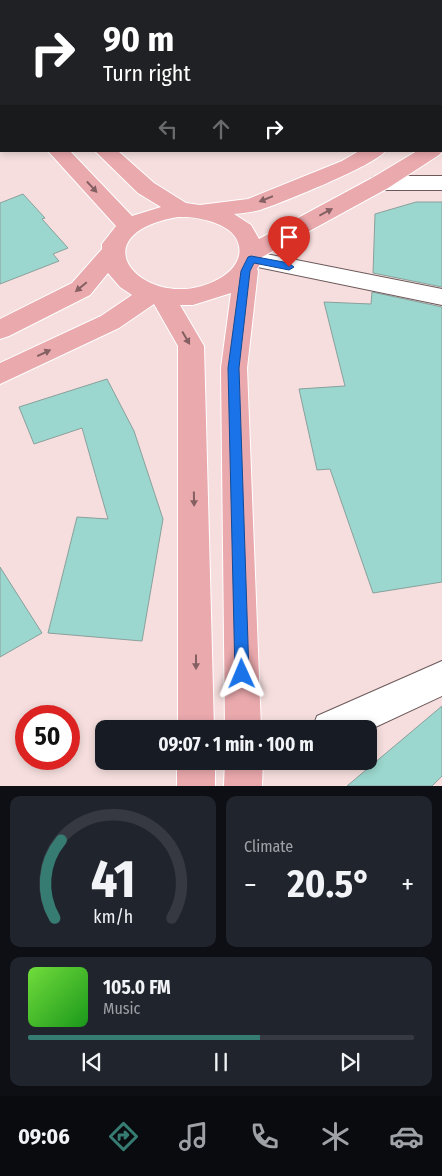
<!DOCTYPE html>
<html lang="en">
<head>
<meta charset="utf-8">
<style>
	body { margin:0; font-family:"Fira Sans Condensed",sans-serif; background:#20242c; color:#f1f3f6; height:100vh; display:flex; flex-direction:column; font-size:19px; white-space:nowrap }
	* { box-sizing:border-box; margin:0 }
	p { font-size:16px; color:#9ea1a6 }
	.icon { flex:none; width:28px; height:28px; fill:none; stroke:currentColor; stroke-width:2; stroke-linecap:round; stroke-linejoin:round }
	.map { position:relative; height:786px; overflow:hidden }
	.panel { display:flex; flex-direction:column; gap:10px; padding:10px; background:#0d0f14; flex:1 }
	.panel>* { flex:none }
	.hud { position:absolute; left:0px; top:0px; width:442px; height:152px; box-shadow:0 2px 8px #0003; background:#202124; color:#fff; overflow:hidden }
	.speed { position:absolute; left:15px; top:705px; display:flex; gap:10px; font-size:25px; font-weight:700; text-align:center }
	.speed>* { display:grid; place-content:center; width:65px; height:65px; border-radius:50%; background:#171b24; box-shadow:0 2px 8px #0003; line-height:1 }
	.speed .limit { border:8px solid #d22; background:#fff; color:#111 }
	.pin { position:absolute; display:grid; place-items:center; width:42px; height:42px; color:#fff; margin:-51px -21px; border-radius:50% 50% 50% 0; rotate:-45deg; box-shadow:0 0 5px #0007 }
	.pin .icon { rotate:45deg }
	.me { position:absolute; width:55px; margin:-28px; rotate:359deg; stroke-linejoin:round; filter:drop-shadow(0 0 4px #0008) }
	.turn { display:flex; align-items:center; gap:18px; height:105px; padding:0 20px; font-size:22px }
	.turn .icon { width:65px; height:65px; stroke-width:2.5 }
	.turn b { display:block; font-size:35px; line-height:42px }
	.lanes { display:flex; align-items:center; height:48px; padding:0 20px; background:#0003; justify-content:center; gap:25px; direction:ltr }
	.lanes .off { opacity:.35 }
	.big { font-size:38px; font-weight:700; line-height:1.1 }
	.panel .tile { flex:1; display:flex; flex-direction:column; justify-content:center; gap:8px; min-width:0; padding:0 18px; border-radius:10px; background:#20242c }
	.panel .dial { align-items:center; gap:0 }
	.dial svg { height:130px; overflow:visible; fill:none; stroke:#363941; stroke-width:7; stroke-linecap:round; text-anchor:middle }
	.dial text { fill:#f1f3f6; stroke:none }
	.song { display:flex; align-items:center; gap:15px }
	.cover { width:60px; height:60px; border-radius:8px; background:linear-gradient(135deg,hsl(100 70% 55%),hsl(120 70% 35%)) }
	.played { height:5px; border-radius:2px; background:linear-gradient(90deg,#367c73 60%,#363941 60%) }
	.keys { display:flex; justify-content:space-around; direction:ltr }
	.heat { display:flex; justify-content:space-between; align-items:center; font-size:28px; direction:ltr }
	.panel .tiles { flex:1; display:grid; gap:10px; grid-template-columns:1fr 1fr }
	.tile:last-child { grid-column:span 2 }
	.trip { position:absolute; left:95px; top:720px; width:282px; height:50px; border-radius:10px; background:#171b24; box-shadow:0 2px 8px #0003; font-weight:700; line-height:50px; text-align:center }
	.dock { display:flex; height:80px; justify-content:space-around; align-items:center; background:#090b0e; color:#9ea1a6 }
	.dock .icon { width:35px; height:35px }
	.dock .current { color:#367c73 }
	.dock b { font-size:22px; color:#f1f3f6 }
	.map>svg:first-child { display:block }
	.building { fill:#9bd7ce; stroke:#89a09c }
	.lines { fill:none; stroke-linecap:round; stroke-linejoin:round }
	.minor-casing { stroke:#6c5859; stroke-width:2 }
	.major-casing { stroke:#fff; stroke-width:2 }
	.minor { fill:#fff; fill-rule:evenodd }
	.major { fill:#eaa9ad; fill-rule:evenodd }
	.oneway { fill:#846062 }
	.route { fill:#1a73e8; stroke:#114b97 }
</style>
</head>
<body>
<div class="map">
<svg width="442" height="786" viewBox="0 0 442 786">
	<rect width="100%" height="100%" fill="#f6dede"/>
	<!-- building -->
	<g class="building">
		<polygon points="23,194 45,218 42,219 68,248 53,254 59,261 0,284 0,203"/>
		<polygon points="416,202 442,202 442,287 373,273 375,214"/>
		<polygon points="372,292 442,307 442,582 373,593 330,469 317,470 299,389 345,386 324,302 371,304"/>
		<polygon points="107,379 134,431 163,519 142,641 48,633 77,517 108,519 82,428 34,444 19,407"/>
		<polygon points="0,567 42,633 0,657"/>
		<polygon points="442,706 442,776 432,786 347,786"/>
	</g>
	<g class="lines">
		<defs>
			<g id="minor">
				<polygon points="380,176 442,176 442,190 380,190 372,188 369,183 372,178"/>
				<polygon points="251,251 442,289 442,305 243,264 239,259 243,254"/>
				<polygon points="442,661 442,696 369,730 312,729 317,716"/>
			</g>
			<g id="major">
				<rect x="0" y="53" width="1" height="11"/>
				<polygon points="0,82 1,83 1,95 0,94"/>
				<polygon points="442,108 442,121 441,121 441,108"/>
				<path d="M441,149L442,152L439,155L388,188L262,257L261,262L257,269L258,271L247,368L261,729H225L221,368L231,293L193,305H180L204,346L214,729H178V346L154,304L119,328L0,384V363L101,316L132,295L120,287L108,273L90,295L9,336L0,339V319L72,283L102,249V244L116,226L48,151H70L132,216L161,207L138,193L95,151H118L154,183L186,203L200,205L248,199L342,161L359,151H385C376,165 281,203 260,210C252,212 243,213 234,214L251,225L259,239L372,178L417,151H441ZM178,217C196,216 236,223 239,246C242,259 232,271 222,277C152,320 69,236 178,217Z"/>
				<rect x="177" y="761" width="38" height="25"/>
				<polygon points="225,761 263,761 262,786 224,786"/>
			</g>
		</defs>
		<!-- minor casing -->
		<use href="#minor" class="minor-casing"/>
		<!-- major casing -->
		<use href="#major" class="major-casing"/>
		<!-- minor -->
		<use href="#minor" class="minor"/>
		<!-- major -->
		<use href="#major" class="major"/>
	</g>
	<!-- one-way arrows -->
	<defs><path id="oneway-solid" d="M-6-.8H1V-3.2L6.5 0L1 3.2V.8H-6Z" transform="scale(1.25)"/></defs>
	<g class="oneway">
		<use href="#oneway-solid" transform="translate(92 187) rotate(47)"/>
		<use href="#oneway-solid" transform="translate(266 199) rotate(158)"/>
		<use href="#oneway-solid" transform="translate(326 212) rotate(-28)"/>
		<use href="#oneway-solid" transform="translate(81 287) rotate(140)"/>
		<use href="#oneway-solid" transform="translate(186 338) rotate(60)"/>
		<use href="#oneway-solid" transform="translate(44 353) rotate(-25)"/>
		<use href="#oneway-solid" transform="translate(194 499) rotate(89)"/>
		<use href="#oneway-solid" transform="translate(196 662) rotate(90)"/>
	</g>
	<!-- route -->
	<polygon class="route" points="251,256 289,263 294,267 289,270 254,263 250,271 239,368 249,674 247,679 242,681 237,679 235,674 228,368 241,271 248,257"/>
</svg>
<div class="speed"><div class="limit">50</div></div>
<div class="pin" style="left:289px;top:267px;background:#d93025"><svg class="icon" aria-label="arrive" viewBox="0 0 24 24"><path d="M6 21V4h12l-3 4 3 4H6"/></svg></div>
<svg class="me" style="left:242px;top:674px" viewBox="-20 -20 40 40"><path d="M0-17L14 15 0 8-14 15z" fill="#1a73e8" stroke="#fff" stroke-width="4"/></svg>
<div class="trip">09:07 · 1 min · 100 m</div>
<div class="hud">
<div class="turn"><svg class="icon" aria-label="right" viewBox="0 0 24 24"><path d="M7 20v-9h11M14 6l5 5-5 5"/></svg><div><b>90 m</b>Turn right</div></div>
<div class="lanes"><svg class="icon off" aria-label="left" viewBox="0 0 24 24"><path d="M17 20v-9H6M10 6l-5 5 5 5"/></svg><svg class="icon off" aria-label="ahead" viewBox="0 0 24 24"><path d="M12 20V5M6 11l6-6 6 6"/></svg><svg class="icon" aria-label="right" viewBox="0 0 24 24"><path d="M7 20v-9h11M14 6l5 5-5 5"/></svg></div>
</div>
</div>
<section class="panel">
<div class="tiles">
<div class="tile dial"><svg viewBox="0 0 100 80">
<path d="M14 69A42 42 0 1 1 86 69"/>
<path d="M14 69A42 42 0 0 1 18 21" stroke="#367c73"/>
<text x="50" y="56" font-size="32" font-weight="700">41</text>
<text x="50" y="72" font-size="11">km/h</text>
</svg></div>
<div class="tile"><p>Climate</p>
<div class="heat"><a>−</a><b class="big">20.5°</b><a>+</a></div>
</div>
<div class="tile">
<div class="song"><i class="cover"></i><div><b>105.0 FM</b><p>Music</p></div></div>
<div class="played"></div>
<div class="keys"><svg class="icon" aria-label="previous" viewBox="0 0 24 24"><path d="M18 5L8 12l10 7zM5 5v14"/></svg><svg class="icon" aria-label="pause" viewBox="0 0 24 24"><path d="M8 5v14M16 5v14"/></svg><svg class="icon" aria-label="next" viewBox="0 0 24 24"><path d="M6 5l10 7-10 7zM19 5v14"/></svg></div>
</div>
</div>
</section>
<nav class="dock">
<b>09:06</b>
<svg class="icon current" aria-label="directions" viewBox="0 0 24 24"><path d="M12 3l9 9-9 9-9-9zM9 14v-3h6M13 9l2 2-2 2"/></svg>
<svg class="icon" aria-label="music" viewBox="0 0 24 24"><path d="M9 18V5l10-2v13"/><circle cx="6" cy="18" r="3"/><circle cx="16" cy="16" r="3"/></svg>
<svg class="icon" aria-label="phone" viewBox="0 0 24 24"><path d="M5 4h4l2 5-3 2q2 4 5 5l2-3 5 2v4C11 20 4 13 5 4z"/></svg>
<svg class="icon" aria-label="climate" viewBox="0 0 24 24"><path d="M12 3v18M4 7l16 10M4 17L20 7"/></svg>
<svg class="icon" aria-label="car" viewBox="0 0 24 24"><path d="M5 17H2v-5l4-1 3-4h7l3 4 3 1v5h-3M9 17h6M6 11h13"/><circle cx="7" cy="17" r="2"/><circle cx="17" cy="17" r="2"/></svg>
</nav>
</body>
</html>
